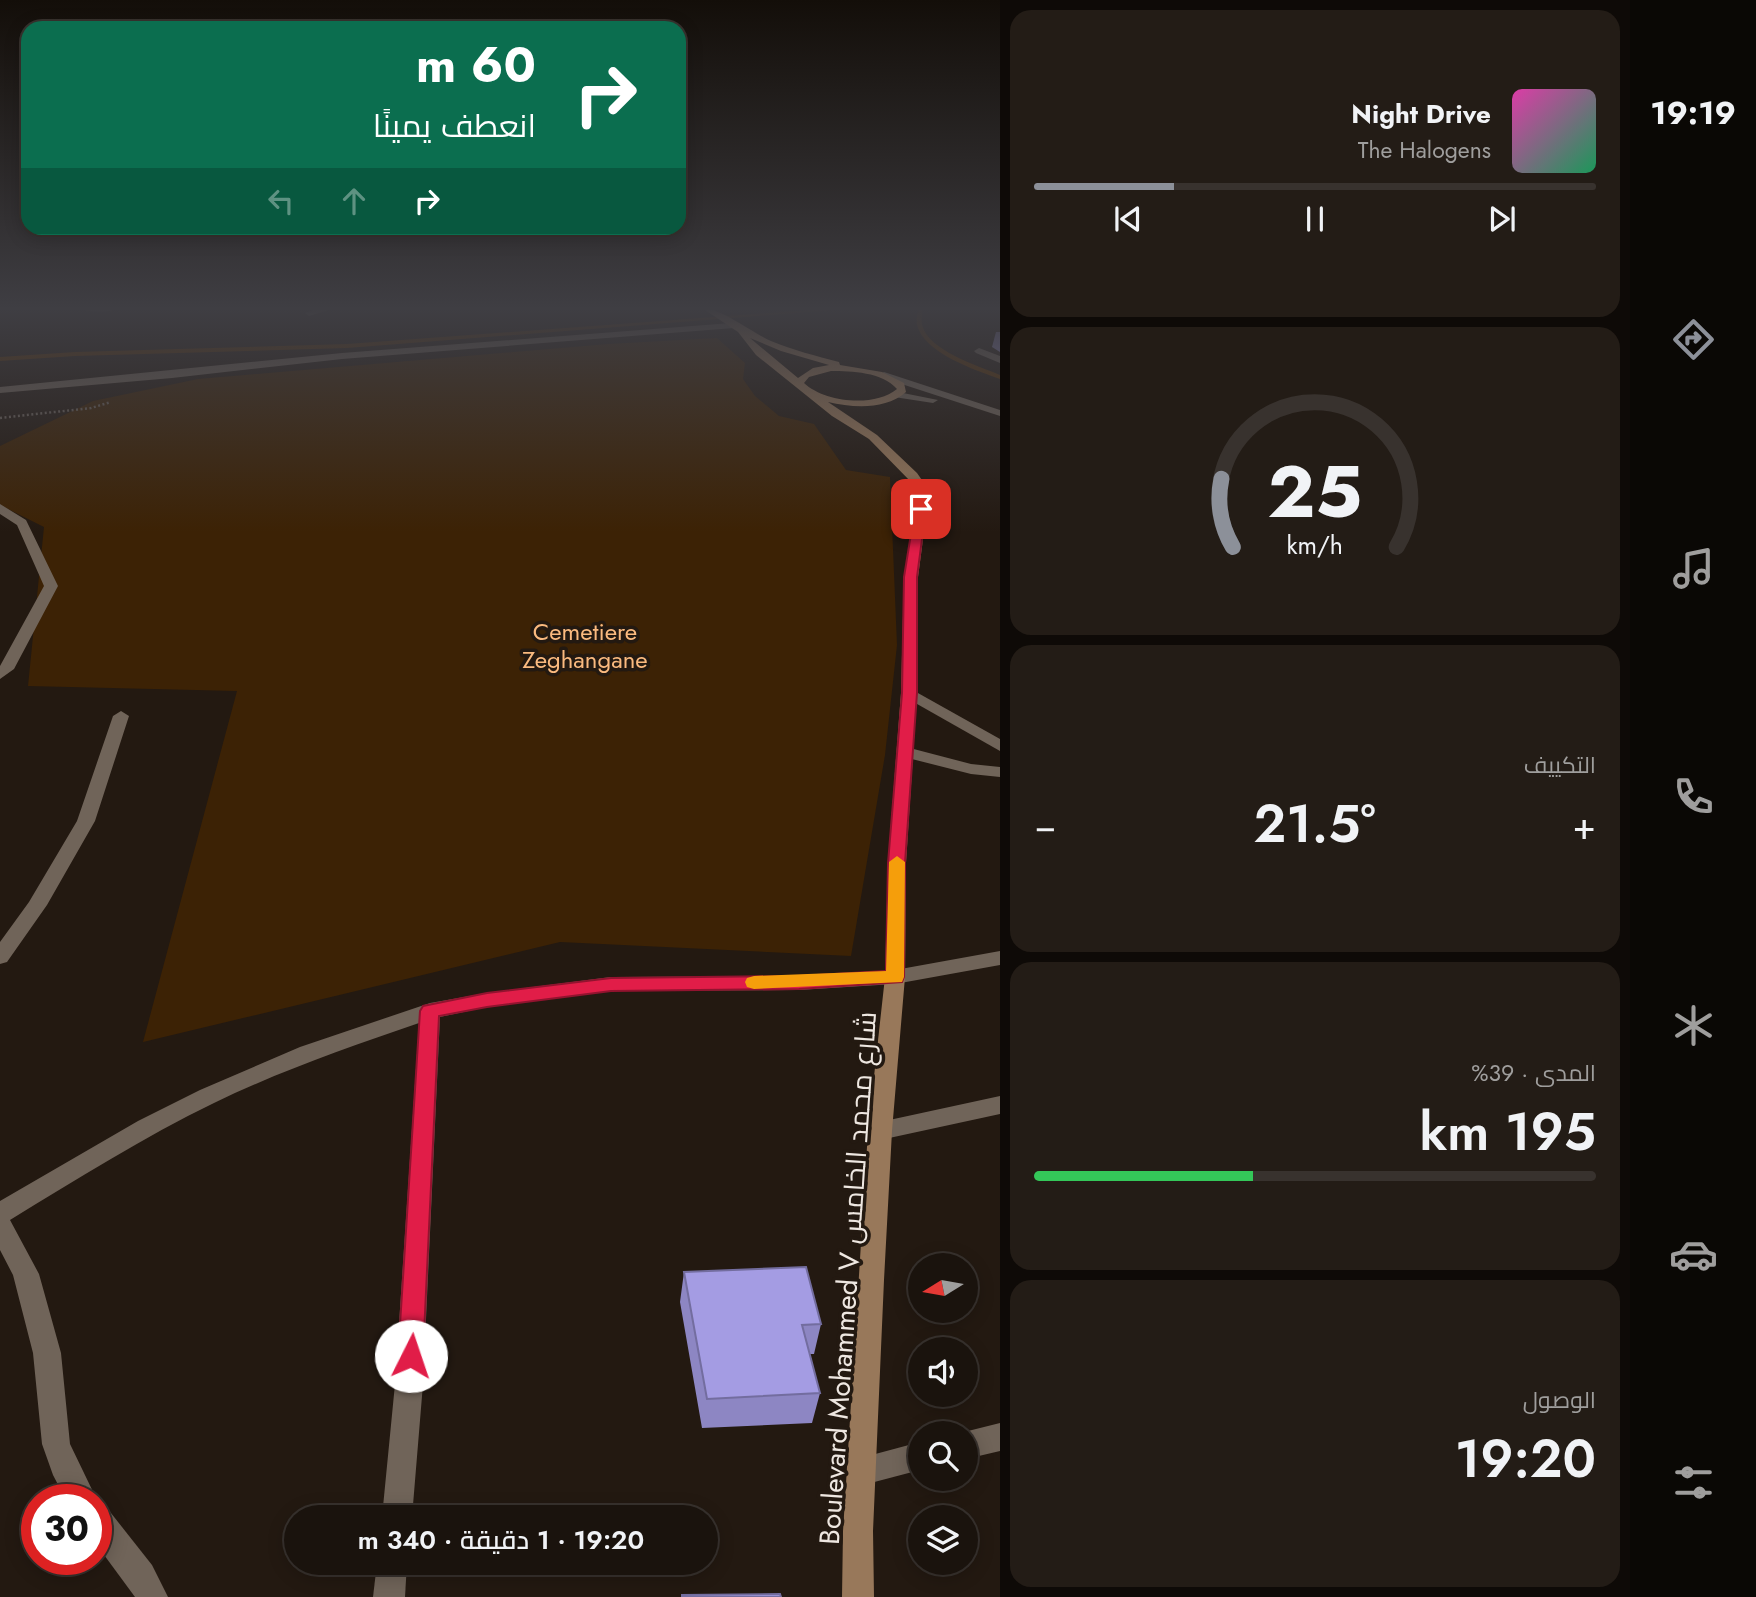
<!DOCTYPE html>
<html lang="ar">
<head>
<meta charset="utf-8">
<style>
	body { margin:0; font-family:Jost,Cairo,sans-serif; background:#231c16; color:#f1f3f6; direction:rtl; height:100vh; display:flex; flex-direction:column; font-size:26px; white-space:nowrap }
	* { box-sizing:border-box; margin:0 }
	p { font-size:23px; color:#9f9e9d }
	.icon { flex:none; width:38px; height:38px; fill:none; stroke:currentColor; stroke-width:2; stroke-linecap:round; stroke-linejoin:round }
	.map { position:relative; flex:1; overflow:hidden; direction:ltr }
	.drawer { display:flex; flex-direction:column; gap:10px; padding:10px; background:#0e0a07; width:630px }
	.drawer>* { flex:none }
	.guide { position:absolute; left:21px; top:21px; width:665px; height:214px; border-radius:21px; box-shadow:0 4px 18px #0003,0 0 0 2px #38322e; direction:rtl; background:#0b6e4f; color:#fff; overflow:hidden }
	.needle { width:46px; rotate:259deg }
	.buttons { position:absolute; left:908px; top:1253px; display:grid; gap:14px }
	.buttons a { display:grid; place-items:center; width:70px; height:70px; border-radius:50%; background:#1a130d; box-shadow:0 4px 18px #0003,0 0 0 2px #38322e; font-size:35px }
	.speed { position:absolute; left:21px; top:1484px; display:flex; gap:14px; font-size:35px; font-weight:700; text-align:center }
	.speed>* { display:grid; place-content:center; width:91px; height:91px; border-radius:50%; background:#1a130d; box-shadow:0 4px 18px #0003,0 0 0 2px #38322e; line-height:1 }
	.speed .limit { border:10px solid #d22; background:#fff; color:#111 }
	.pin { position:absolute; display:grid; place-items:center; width:60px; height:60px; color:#fff; margin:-30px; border-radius:14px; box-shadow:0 4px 10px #0006 }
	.me { position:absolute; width:77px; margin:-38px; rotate:4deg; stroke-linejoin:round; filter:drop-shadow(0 0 5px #0008) }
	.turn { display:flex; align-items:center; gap:24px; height:147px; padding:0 35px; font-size:32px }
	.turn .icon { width:91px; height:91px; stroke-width:2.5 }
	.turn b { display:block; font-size:49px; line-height:60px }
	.lanes { display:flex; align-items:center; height:66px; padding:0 35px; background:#0003; justify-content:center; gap:35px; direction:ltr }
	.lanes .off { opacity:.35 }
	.big { font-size:52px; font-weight:600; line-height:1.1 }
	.drawer .tile { flex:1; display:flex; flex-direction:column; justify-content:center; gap:10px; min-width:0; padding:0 24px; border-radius:21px; background:#231c16 }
	.drawer .dial { align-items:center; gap:0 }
	.dial svg { height:182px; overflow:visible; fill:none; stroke:#38322e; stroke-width:7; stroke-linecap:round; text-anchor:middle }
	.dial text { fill:#f1f3f6; stroke:none }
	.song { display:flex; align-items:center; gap:21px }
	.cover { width:84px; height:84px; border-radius:10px; background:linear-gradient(135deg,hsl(320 70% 55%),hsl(150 70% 35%)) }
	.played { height:7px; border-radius:4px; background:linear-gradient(90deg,#8c9099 25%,#38322e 25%) }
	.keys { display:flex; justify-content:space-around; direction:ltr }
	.heat { display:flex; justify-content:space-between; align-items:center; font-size:38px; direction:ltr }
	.charge { height:10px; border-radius:5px; background:linear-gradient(90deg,#34c759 39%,#38322e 0) }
	.trip { position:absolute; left:284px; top:1505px; width:434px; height:70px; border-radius:35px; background:#1a130d; box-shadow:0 4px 18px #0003,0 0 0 2px #38322e; font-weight:600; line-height:70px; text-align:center; direction:rtl }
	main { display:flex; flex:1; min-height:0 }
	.dock { display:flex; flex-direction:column; width:126px; justify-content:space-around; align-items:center; background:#0a0805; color:#9f9e9d }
	.dock .icon { width:49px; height:49px }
	.dock .selected { color:#8c9099 }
	.dock b { font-size:32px; color:#f1f3f6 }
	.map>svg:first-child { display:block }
	.green { fill:#3c2205 }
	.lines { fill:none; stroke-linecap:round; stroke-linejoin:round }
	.stream { fill:#582f00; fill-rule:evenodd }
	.path { stroke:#6b625b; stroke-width:2.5; stroke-dasharray:2 2.5; stroke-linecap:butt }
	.service { fill:#706459; fill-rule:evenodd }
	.minor { fill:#706459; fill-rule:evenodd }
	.secondary { fill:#98785a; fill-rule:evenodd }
	.wall { fill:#8d86c3 }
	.building { fill:#a49ce3; stroke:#736d9f; stroke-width:2 }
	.route { fill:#e11d48; stroke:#92132f; stroke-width:2 }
	.slow { fill:#f59e0b }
	.labels { text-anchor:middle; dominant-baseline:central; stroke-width:7; stroke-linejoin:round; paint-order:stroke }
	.park-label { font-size:24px; fill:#faba7f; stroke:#231911 }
	.near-street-label { font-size:28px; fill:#eee7e1; stroke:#231911 }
</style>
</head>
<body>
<main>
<nav class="dock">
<b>19:19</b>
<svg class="icon selected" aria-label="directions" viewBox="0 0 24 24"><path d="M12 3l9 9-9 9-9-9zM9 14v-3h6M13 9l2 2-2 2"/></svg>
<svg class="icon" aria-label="music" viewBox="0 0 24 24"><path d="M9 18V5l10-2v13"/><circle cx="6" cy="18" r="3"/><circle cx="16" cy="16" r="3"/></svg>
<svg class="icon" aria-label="phone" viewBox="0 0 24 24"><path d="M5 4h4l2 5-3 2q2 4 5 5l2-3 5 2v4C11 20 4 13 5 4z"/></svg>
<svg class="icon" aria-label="climate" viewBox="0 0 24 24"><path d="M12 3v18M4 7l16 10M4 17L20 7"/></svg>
<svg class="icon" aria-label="car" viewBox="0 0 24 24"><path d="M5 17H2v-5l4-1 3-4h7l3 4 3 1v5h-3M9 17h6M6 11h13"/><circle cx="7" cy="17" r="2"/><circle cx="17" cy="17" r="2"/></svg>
<svg class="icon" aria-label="filters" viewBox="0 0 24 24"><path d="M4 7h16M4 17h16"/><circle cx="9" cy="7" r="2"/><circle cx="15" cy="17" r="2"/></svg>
</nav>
<section class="drawer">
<div class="tile">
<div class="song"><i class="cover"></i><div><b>Night Drive</b><p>The Halogens</p></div></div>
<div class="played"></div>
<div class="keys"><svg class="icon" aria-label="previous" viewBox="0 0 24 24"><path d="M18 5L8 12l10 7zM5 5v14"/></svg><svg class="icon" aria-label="pause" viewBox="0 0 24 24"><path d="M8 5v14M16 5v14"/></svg><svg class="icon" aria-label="next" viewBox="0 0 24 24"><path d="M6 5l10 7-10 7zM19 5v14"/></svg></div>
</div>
<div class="tile dial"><svg viewBox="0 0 100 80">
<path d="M14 69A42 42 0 1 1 86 69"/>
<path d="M14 69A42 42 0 0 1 9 39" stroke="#8c9099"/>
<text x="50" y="56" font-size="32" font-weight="700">25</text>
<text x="50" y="72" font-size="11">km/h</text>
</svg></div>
<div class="tile"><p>التكييف</p>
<div class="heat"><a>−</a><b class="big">21.5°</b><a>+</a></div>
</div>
<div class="tile"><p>المدى · 39%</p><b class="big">195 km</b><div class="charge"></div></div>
<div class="tile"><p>الوصول</p><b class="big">19:20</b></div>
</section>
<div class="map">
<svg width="1000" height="1597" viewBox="0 0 1000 1597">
	<rect width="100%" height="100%" fill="#231911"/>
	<!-- green -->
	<polygon class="green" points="717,338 745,363 743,379 755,396 779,416 814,424 846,470 890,477 897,645 885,755 851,956 560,942 143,1042 237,691 28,686 44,527 0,505 0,446 93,401 198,379 608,344"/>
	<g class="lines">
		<!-- stream -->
		<g class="stream">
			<polygon points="836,308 861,308 347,348 75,356 0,361 0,357 75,352 347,344"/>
			<path d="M919,308H923C922,314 921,319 922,325C929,351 977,365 1000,375V379C975,370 924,353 917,325C916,319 917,314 919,308Z"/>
		</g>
		<!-- path -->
		<polyline class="path" points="0,418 91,408 111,402"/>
		<!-- service -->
		<g class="service">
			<path d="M81,308H118C110,313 89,313 81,308Z"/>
			<polygon points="318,308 335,308 309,316 305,313"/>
			<polygon points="0,504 26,520 58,586 14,669 0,679 0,666 44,586 17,525 0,514"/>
		</g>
		<!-- minor -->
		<g class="minor">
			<polygon points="731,323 734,324 734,328 342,359 172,378 0,393 0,387 342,353"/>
			<polygon points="979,348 1000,356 1000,363 976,353 974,351"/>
			<polygon points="884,372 1000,410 1000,416 880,377 879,375"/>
			<polygon points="898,392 938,400 933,403 894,397 894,393"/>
			<polygon points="909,688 1000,739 1000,751 903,696 901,693"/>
			<polygon points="121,711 129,716 95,821 47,905 7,962 0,964 0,942 29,902 77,821 113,716"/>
			<polygon points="906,747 971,764 1000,767 1000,777 971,774 900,756 898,752 900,748"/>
			<path d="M1000,951V965L895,984L799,990L611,991L487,1007L440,1017L423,1384L412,1517H382L395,1384L419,1023C349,1047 280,1071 214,1103C144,1137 77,1179 10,1220L39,1274L61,1353L70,1444L97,1500H66L53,1475L42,1444L33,1353L13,1275L0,1250V1201L138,1121L200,1090L300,1047L430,1003L487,993L611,977L799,976L895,970Z"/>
			<polygon points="1000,1096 1000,1114 880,1140 872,1137 868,1131 872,1125 880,1122"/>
			<polygon points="1000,1423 1000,1451 966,1459 966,1433 960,1433"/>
			<polygon points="920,1442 920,1470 863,1485 853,1480 848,1470 853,1460"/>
			<polygon points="96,1504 107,1508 152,1565 168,1597 135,1597 96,1544"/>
			<polygon points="377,1563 407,1563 405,1597 373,1597"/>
		</g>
		<!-- secondary -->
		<path class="secondary" d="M702,308C721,308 751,332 771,341C793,350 816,356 839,362L840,365L882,372L904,383L906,392C885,410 854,408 828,402L877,435L917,473L924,483L927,509L918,577L917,693L906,863L905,977L892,1131L884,1280L873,1531L874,1597H842L843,1531L868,1131L885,977L888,863L901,693L904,577L915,509L912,483L869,439L832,416L756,355L738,332ZM750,338L781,351L829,365L813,368L798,378ZM831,371C852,371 882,372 897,389C874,408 824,402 804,383L809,377Z"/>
	</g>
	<!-- wall -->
	<g class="wall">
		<polygon points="996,332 1000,332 1000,352 992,347"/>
		<polygon points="684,1272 821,1324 814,1354 810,1354 820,1393 812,1423 702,1428 680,1302"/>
	</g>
	<!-- building -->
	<g class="building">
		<polygon points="806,1267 821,1324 802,1325 820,1393 707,1399 684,1272"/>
		<polygon points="780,1594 781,1597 682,1597 682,1595"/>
	</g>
	<!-- sky -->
	<linearGradient id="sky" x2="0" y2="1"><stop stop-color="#130e09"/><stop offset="0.58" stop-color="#3f3e43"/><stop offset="1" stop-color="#3f3e43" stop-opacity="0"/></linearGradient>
	<rect width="1000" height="532" fill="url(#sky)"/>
	<!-- route -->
	<polygon class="route" points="921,505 926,509 917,577 917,693 905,863 904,977 902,982 799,989 611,991 487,1007 439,1016 423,1356 419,1365 411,1368 402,1365 398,1356 420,1011 423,1006 487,993 611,978 799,976 886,971 888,863 902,693 904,577 915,509"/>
	<!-- slow -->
	<polygon class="slow" points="897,856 905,862 904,977 902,982 754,989 747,987 745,982 747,978 754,976 886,971 889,862"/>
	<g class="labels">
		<!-- park labels -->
		<g class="park-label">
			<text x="585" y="631">Cemetiere<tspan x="585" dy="28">Zeghangane</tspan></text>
		</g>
		<!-- near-street labels -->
		<g class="near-street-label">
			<text transform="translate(848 1278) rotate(-86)">Boulevard Mohammed V شارع محمد الخامس</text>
		</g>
	</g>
</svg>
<div class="buttons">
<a><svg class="needle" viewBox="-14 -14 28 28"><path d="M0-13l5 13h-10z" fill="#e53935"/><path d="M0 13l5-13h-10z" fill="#9f9e9d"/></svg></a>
<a><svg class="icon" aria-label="sound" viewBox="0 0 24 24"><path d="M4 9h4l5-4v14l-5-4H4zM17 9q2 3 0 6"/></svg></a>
<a><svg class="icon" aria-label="search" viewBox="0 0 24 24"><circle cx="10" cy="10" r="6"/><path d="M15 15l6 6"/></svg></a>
<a><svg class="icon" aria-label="layers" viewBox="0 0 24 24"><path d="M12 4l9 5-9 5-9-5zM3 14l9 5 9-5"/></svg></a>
</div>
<div class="speed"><div class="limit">30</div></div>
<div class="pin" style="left:921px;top:509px;background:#d93025"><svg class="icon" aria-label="arrive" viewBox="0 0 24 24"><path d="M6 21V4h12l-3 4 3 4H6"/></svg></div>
<svg class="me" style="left:411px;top:1356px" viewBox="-20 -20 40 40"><circle r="19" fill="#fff"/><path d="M0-13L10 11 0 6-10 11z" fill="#e11d48"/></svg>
<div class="trip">19:20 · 1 دقيقة · 340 m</div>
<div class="guide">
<div class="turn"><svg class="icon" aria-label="right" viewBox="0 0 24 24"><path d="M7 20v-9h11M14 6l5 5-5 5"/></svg><div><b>60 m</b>انعطف يمينًا</div></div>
<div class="lanes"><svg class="icon off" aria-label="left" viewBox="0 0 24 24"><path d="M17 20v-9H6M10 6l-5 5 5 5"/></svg><svg class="icon off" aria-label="ahead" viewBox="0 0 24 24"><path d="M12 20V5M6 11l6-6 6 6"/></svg><svg class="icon" aria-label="right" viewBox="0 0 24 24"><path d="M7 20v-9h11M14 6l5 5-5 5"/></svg></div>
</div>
</div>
</main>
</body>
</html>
